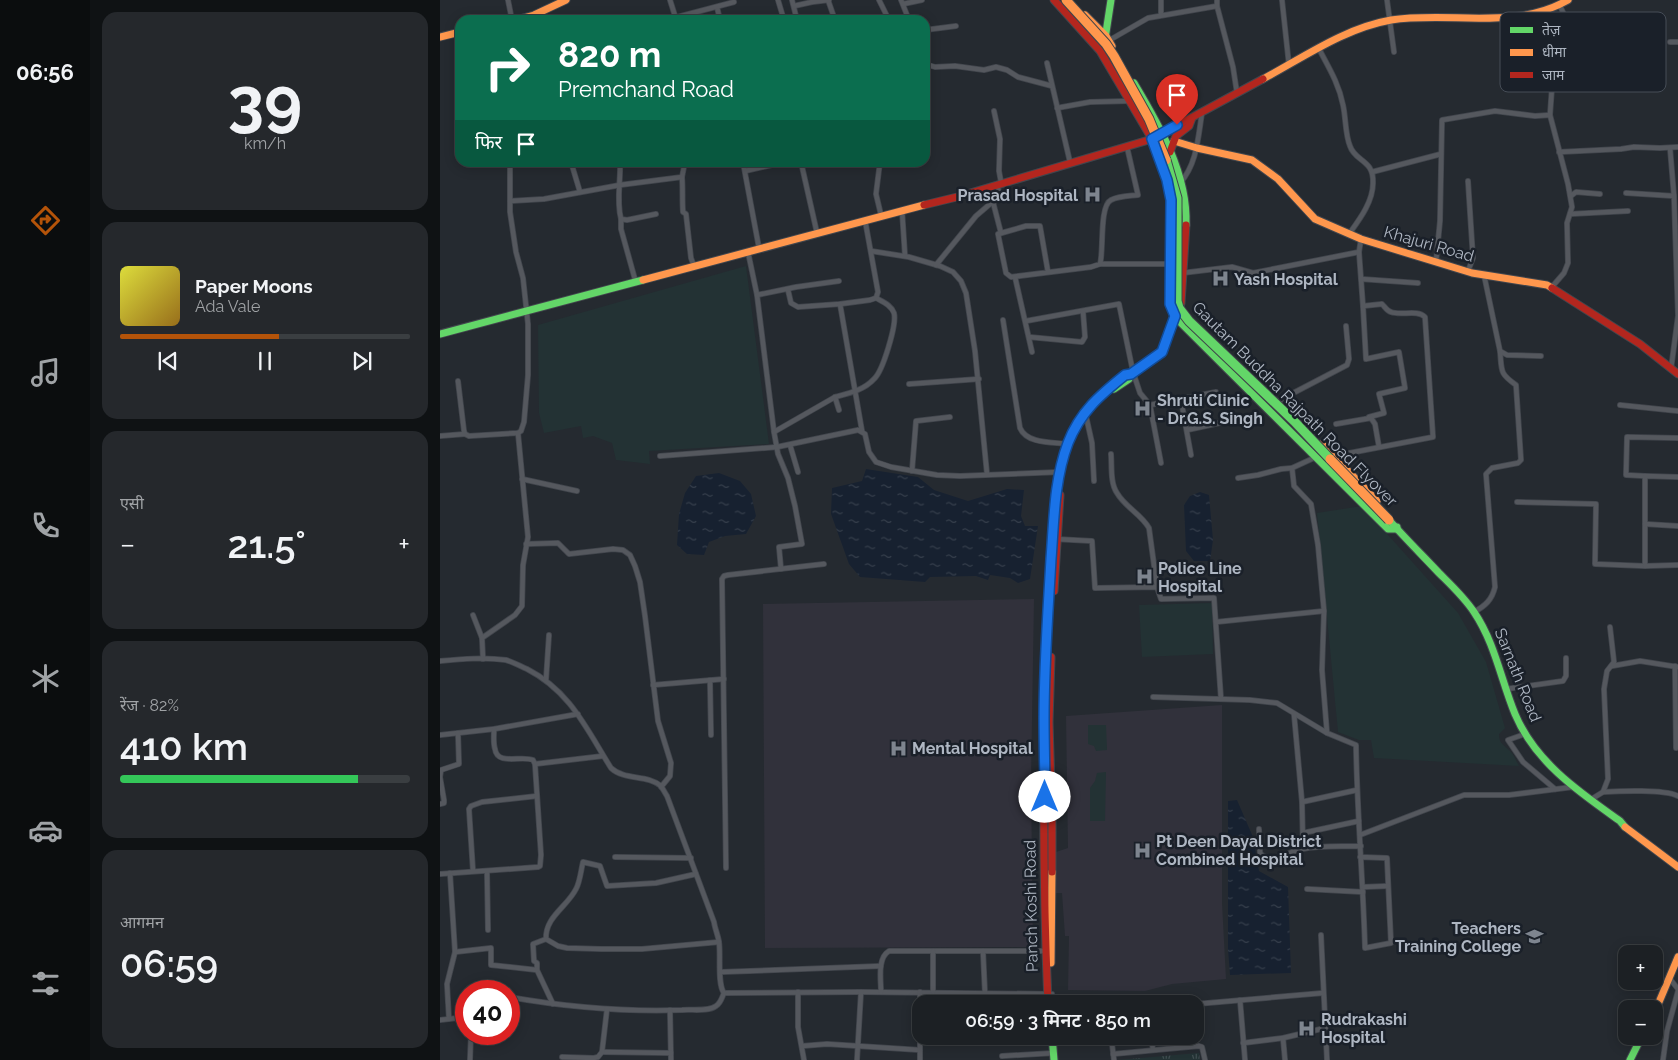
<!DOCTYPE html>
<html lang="hi">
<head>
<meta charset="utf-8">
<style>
	body { margin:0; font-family:Raleway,"Noto Sans Devanagari",sans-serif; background:#25282c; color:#f1f3f6; height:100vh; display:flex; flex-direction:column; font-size:19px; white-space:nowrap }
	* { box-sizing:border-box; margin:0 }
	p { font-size:16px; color:#a0a3a6 }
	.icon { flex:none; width:28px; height:28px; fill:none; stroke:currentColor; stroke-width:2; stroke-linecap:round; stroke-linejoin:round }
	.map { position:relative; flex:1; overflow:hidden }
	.drawer { display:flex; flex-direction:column; gap:12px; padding:12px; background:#0f1214; width:350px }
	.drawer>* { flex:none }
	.guide { position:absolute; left:15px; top:15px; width:475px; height:152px; border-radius:15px; box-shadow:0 2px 12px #0003,0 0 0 1px #3a3e41; background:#0b6e4f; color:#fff; overflow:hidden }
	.controls { position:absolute; left:1178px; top:945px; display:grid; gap:10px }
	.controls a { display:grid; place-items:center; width:45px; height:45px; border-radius:10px; background:#1c2024; box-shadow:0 2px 12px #0003,0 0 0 1px #3a3e41; font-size:25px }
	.speed { position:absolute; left:15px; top:980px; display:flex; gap:10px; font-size:25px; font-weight:700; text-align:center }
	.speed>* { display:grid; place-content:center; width:65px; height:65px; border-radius:50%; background:#1c2024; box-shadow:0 2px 12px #0003,0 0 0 1px #3a3e41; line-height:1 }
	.speed .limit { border:8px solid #d22; background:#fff; color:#111 }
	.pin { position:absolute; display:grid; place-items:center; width:42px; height:42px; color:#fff; margin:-51px -21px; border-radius:50% 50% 50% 0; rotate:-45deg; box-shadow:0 0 5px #0007 }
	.pin .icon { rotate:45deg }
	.me { position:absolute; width:55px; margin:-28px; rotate:0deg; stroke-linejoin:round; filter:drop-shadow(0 0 4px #0008) }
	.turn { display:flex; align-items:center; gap:18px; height:105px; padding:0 20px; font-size:22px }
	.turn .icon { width:65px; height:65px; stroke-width:2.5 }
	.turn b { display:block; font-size:35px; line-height:42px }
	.then { display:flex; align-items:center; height:48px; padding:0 20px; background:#0003; gap:10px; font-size:19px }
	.big { font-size:38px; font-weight:600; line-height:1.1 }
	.drawer .card { flex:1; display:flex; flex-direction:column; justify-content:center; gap:8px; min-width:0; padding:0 18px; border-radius:15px; background:#25282c }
	.drawer .dial { align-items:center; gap:0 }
	.dial b { font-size:65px; line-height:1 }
	.song { display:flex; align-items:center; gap:15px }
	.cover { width:60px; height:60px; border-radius:8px; background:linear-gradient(135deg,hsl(60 70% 55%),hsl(40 70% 35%)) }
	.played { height:5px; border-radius:2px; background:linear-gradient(90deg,#b45309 55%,#3a3e41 55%) }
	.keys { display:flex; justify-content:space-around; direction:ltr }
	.heat { display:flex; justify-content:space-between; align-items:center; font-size:28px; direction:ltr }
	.charge { height:8px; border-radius:4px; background:linear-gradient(90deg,#34c759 82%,#3a3e41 0) }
	.trip { position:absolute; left:472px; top:995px; width:292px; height:50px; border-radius:15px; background:#1c2024; box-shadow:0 2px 12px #0003,0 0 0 1px #3a3e41; font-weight:600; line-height:50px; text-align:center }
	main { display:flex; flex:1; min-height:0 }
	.dock { display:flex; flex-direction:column; width:90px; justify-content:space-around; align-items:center; background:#0b0d0e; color:#a0a3a6 }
	.dock .icon { width:35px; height:35px }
	.dock .selected { color:#b45309 }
	.dock b { font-size:22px; color:#f1f3f6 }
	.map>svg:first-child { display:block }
	.medical { fill:#31313b }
	.green { fill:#233234 }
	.park { fill:url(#park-tufts) }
	.water { fill:url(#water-ripples) }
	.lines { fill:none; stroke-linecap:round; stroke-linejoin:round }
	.street-casing { stroke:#42464d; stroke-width:6 }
	.fast-casing { stroke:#42464d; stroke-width:9 }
	.slow-casing { stroke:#42464d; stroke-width:9 }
	.jam-casing { stroke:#42464d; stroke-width:9 }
	.street { stroke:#55585e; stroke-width:4.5 }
	.fast { stroke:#63d668; stroke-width:7 }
	.slow { stroke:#ff974d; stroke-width:7 }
	.jam { stroke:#b3261e; stroke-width:7 }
	.fast-bridge-casing { stroke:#41464b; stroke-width:11; stroke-linecap:butt }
	.slow-bridge-casing { stroke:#41464b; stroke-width:11; stroke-linecap:butt }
	.fast-bridge { stroke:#63d668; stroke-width:9 }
	.slow-bridge { stroke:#ff974d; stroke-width:9 }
	.route-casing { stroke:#114b97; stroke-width:12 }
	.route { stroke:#1a73e8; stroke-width:9 }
	.labels { text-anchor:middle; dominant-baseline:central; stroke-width:5; stroke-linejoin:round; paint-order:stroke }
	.poi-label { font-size:16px; font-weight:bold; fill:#aeb6c2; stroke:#1a2029; text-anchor:start }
	.street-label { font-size:16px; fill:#aeb6c2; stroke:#1a2029 }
	.key { fill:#1a2029; stroke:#464d57; stroke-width:1 }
	.key-label { font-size:14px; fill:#aeb6c2 }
</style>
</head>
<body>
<main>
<nav class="dock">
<b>06:56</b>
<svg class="icon selected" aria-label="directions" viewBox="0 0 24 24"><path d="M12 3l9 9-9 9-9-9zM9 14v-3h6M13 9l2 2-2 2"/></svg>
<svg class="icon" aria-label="music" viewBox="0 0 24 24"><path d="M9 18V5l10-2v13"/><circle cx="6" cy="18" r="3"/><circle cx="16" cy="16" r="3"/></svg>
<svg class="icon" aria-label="phone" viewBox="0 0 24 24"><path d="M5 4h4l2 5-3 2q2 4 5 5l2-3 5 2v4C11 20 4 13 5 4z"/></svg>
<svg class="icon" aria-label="climate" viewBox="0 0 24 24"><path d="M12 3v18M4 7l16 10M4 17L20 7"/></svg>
<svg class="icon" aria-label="car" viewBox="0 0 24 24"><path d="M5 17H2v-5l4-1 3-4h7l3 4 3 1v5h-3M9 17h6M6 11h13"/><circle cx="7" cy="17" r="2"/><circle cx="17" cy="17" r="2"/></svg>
<svg class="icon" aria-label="filters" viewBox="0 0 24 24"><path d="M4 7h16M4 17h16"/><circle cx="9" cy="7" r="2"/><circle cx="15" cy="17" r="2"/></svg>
</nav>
<section class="drawer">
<div class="card dial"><b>39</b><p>km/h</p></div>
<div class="card">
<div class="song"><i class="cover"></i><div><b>Paper Moons</b><p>Ada Vale</p></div></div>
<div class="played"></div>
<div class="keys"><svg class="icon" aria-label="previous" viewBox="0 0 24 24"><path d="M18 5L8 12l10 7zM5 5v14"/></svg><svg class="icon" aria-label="pause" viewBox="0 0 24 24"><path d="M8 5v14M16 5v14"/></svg><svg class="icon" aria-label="next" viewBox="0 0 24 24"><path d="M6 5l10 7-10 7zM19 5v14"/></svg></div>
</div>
<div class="card"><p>एसी</p>
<div class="heat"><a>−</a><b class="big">21.5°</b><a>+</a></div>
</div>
<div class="card"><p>रेंज · 82%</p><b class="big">410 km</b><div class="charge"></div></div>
<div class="card"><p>आगमन</p><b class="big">06:59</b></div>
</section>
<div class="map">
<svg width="1238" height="1060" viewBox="0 0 1238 1060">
	<defs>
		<pattern id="park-tufts" width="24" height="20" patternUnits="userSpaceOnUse" patternTransform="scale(1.25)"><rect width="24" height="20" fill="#233234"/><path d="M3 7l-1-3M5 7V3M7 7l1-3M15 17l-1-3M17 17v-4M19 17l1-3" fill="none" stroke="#404d50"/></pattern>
		<pattern id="water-ripples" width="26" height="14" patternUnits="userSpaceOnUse" patternTransform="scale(1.25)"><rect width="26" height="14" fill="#172130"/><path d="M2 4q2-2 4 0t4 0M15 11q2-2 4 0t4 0" fill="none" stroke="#363f4c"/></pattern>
	</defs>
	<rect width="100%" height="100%" fill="#252a30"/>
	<!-- medical -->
	<g class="medical">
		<polygon points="594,599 591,781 593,947 325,948 323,604"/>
		<polygon points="782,705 782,903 786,979 732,984 705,991 628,990 629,936 625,936 622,893 616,893 616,852 628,848 626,716"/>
	</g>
	<!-- green -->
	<g class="green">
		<polygon points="306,266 329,444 209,451 210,464 176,460 172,443 153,436 143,438 141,426 104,433 99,413 98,325"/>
		<path d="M922,506L1018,613L1046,662L1065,728L1059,734C1059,744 1064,745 1070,751C1074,755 1076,761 1079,766L934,758L931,740H919L898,732L877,513Z"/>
		<polygon points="772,603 773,654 702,657 699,605"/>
		<polygon points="648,725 666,725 667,750 656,751 654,746 648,744"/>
		<polygon points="666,772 665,821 650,821 650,788 655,781 657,773"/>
	</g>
	<!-- park -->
	<polygon class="park" points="759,1053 760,1060 678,1060"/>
	<!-- water -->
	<g class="water">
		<polygon points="426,469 478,477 494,490 528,501 567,489 584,490 581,516 585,526 598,526 590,579 578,583 570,578 550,575 548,580 536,576 490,577 485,582 420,577 409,564 391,514 392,488 422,481"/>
		<polygon points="279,473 300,481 311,494 316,516 306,534 285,536 269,542 264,555 247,554 237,545 239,514 245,493 256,476"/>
		<polygon points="760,492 769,495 773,540 770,561 754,561 746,551 744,505 750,496"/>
		<polygon points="797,800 813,837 819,871 848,887 851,973 790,975 788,949 788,801"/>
	</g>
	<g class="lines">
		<defs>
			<g id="street">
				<polyline points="68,0 72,20"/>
				<polyline points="230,0 236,19"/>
				<polyline points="338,0 344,20"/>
				<polyline points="352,0 357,20"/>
				<polyline points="388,0 395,20"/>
				<polyline points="439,0 449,20"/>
				<polyline points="461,0 469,20"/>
				<polyline points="721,0 721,15"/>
				<polyline points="842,0 849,65"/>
				<polyline points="947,0 954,52"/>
				<polyline points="463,4 482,0"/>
				<polyline points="354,6 372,2 389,0"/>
				<polyline points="777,6 793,67 797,93"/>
				<polyline points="277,7 280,20"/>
				<polyline points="226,20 294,2"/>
				<polyline points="485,30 516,26"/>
				<polyline points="668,41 708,18 777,6 777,0"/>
				<polyline points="1230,42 1238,42"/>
				<path d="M879,49C889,68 899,84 903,105C906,118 905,134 910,146C915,162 934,159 933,183C933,202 919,220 909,234"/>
				<polyline points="607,63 630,162"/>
				<polyline points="485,64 495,67 515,66 544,70 556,67 567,70 578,77 612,86"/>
				<polyline points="1129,69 1137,71 1172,70"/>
				<polyline points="617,108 650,102 689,101"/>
				<polyline points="554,111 560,139 559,171 561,182"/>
				<polyline points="1230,148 1234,196"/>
				<polyline points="1119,152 1181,149 1194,147 1220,148 1238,147"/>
				<polyline points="131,162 140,192"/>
				<path d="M180,162C181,181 176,200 181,219L187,220L216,214"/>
				<polyline points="303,162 319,248"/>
				<polyline points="361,162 377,233"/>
				<polyline points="440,162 436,194 441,215"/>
				<polyline points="305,171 345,162"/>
				<polyline points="932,172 1001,154"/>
				<path d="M242,177C243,189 242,200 243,212L246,214L251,258L254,266"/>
				<path d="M740,183C757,164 758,138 762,113"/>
				<polyline points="1186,193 1234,196 1238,315"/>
				<polyline points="1131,196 1136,192 1160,194"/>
				<polyline points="70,201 104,199 180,185 242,177 245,162"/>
				<polyline points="553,202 561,233"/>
				<polyline points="462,210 465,256"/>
				<polyline points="1130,214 1188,211"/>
				<polyline points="181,219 181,229 196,283"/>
				<polyline points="431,251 469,257 500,266 513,272 521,281 526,293 535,351 547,474"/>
				<polyline points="308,252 317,295 334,432 338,454 348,478 355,506 362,544 339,547 341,569"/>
				<polyline points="996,262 1000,221 1002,120 1055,111 1095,116 1110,115"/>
				<polyline points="660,264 730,264"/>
				<polyline points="496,265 536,216 557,198 559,193 557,184"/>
				<polyline points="1028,271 1033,258 1028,181"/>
				<path d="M608,272L600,226H586L558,234L566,273L571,277L651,267L660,264C664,251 659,206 671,200C679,196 690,196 698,195L687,147"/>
				<polyline points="742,273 792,267 813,273 919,252 921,239"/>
				<polyline points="1044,275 1060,351 1067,355 1101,356"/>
				<polyline points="575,277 592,352"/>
				<polyline points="921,279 978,283"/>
				<path d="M1111,288L1124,273L1128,263L1127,223L1132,207L1128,184L1110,115L1113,73L1117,69H1130C1139,43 1131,29 1120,6"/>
				<polyline points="348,290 351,303 358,307 400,304 430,300 436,298 438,292 425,220"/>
				<polyline points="317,295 356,287 399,281"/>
				<polyline points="400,304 422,431"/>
				<polyline points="923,306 926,359 959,352 965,388 939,394 944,413 929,417"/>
				<path d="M563,320L580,428C587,444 612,442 627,444"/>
				<polyline points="586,321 679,304 693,372 700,393 710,405 776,392"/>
				<polyline points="589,337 642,342 645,337 643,311"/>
				<polyline points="1231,369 1238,316"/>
				<polyline points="18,381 24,431 25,434 29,436 78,433 81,431 84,422 88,375 88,324 83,278 76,252 70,212 70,162"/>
				<polyline points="469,384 539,379"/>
				<path d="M395,397C410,393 424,390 434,379C443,371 457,324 454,313C451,305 443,302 436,298"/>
				<polyline points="741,400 751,455"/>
				<polyline points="838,401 907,365 909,359 906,326"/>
				<polyline points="710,405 721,463"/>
				<polyline points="1180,405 1238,411"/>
				<polyline points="646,416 652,443 654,481"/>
				<polyline points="896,424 931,418 935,424 939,447"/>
				<polyline points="747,430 798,419"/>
				<polyline points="334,432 395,397 399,410"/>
				<polyline points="0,436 25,434"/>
				<polyline points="350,445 358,472"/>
				<path d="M671,454C672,466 670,483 677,493C685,507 701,514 709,528L717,587"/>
				<polyline points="220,456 337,447 418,430 425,434 429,452 436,462 451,467 497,475 520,476 620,472"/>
				<path d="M852,468L854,486L871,504L878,545L884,611L882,670L887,733L916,745C917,812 923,880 925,948L951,943L947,858L920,857"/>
				<polyline points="472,471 476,421 510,417"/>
				<polyline points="1205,476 1186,475 1187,437 1238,438"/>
				<path d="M798,478L818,475L841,469L852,468L876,457L894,456L993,437L985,317C977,309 961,316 951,312C947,311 945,307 942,304L923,306L919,252"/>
				<polyline points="82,479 137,491"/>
				<polyline points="1077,502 1156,504 1155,564 1205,566 1205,476 1238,477"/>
				<polyline points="1205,524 1238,526"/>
				<polyline points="615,539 652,541 655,588 717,587 721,599 774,598 781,699"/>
				<polyline points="86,544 118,543 129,554 173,549 183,550 190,555 195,566 200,582 205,616 218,721 231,763 230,776 221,787"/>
				<polyline points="1205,566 1238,565"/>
				<path d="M1034,612C1045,606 1052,600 1055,587L1046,474L1052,468L1078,463L1081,460L1076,385C1059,373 1062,371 1060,351"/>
				<polyline points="33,615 42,638 43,659"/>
				<polyline points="776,622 884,611"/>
				<polyline points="42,638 75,615 82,606 83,565 88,537 78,433"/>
				<path d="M0,661C22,659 44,657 66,660C73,662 80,666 87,669C130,691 146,728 171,768C185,781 207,774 221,786C223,789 225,793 227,796L274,922C275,929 278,935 279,942C281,955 277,984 284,993L421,992L612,994"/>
				<polyline points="1172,666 1200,661 1238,667"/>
				<polyline points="1235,666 1236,748"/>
				<polyline points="106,680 109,635"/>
				<polyline points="270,680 271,735"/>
				<polyline points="213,685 284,679"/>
				<polyline points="1066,689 1123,681 1126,676 1126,658"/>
				<polyline points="713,697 810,700 837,703 887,733"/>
				<polyline points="854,714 862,802 863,848"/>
				<polyline points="1085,734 1068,740 1083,762 1115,789"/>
				<polyline points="0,735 54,729 138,714"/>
				<polyline points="95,764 163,756"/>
				<path d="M1163,792C1179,791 1225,789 1238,796"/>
				<polyline points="1150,800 1163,792 1168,779 1164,689 1167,671 1174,662 1170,627"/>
				<polyline points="862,802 917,790"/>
				<polyline points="0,804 4,803 4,800 0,777 1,770 19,764 18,733"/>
				<path d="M819,829L820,853L822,855C837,864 848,851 862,849C881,845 902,847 921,846"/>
				<polyline points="863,833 919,821"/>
				<polyline points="920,835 1024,795 1069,795 1133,787"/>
				<polyline points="175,857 251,858"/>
				<polyline points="286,868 282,579 284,576 288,575 384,564"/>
				<polyline points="33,871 29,809 31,806 42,802 97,796"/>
				<polyline points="47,871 48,930"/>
				<path d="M0,874L98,867L100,866L101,855L95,764L93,760C82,755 57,766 55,749C53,743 54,736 54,729"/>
				<path d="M256,874L216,883L167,886L160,866L143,862C141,870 140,882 136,889C127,907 105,917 106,939L118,946L127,948L161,949H202L279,942"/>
				<polyline points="923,887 948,886"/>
				<polyline points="867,889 923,892"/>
				<polyline points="881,935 887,1060"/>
				<polyline points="106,939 93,944 94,961 97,963 97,970 113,1004"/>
				<polyline points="543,951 545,994"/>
				<polyline points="15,952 51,948 51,965 97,970"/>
				<polyline points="281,972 441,966"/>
				<polyline points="1230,979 1238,989"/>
				<polyline points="37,991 38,988 48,991"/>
				<polyline points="358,992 358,1027 364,1060"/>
				<path d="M441,992C441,980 437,958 449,951H606"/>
				<polyline points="493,992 493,951"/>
				<path d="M69,997C126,1007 184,1012 242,1010C252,1009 268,1012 276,1006C281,1003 282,997 284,993"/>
				<polyline points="667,999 668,1004"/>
				<polyline points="800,1000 805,1060"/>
				<polyline points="756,1004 883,993"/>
				<polyline points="230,1010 231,1060"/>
				<polyline points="9,1019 7,984 15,952 10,873"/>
				<polyline points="0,1020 26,1017"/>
				<polyline points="671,1036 674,1060"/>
				<polyline points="711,1036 713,1050"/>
				<polyline points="843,1038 845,1060"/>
				<polyline points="803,1043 843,1038 885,1028"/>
				<polyline points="362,1046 387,1044 480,1050"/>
				<polyline points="162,1052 231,1053"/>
				<polyline points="673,1054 759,1046 762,1047 765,1060"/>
				<polyline points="562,1056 614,1053"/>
				<polyline points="122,1057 154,1058 158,1057 162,1052 167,1009"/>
				<polyline points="30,1060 31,1034"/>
				<polyline points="417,1060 421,992"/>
				<polyline points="480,1060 480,992"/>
				<polyline points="1223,1060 1227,1031 1238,991"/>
			</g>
			<g id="fast">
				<polyline points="665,39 671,0"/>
				<path d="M694,83C719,125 748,174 746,225"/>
				<polyline points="731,228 730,304 735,317 948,529 957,529 957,527"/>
				<polyline points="0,334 203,280"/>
				<polyline points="674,389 689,379 691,374"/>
				<path d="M949,520C965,538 982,555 999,573C1011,585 1024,597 1034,612C1055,643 1061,680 1075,714C1095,762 1139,792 1180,821L1185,827"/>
				<path d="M607,650C608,614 610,578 613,543C615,510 616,475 627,444C633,426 645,410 659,397"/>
				<polyline points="612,1036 614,1060"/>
				<polyline points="1190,1060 1202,1036"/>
			</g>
			<g id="slow">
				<polyline points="645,15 666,36 672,46"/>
				<polyline points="76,20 94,15 126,0"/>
				<polyline points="0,37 20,32"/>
				<path d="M823,79C864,57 905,28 951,20C1010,11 1075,31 1128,0"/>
				<polyline points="734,141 757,148 812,160 838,179 875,219 921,239 1032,273 1107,285 1112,288"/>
				<polyline points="203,280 484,205"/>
				<polyline points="882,444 937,501"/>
				<polyline points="1185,827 1238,867"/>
				<polyline points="611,963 612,872"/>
				<polyline points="1214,1014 1238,957"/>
			</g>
			<g id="jam">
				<polyline points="614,0 660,51 712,139 727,180 731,200 731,228"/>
				<polyline points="730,152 736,136 749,126 752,118"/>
				<polyline points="484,205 517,197 712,139 823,79"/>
				<polyline points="1112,288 1200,344 1238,374"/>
				<polyline points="659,397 685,375 691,374 722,352 741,303 746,225"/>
				<polyline points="614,591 620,495"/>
				<path d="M607,650C602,768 603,886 608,1004"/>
				<polyline points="611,657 609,722 612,822 612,872"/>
			</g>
		</defs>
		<!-- street casing -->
		<use href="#street" class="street-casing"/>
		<!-- fast casing -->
		<use href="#fast" class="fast-casing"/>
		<!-- slow casing -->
		<use href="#slow" class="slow-casing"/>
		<!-- jam casing -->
		<use href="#jam" class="jam-casing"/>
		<!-- street -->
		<use href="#street" class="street"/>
		<!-- fast -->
		<use href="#fast" class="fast"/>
		<!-- slow -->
		<use href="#slow" class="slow"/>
		<!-- jam -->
		<use href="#jam" class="jam"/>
		<defs>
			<polyline id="fast-bridge" points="726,160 737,198 737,301 739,308 749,321 854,421 890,459"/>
			<g id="slow-bridge">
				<polyline points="626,0 666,44 674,56 709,119 726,160"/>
				<polyline points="890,459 949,520"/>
			</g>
		</defs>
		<!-- fast-bridge casing -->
		<use href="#fast-bridge" class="fast-bridge-casing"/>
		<!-- slow-bridge casing -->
		<use href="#slow-bridge" class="slow-bridge-casing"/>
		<!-- fast-bridge -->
		<use href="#fast-bridge" class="fast-bridge"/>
		<!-- slow-bridge -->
		<use href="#slow-bridge" class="slow-bridge"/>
	</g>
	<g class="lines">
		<defs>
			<path id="route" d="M605,797C605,771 604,744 604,718C604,665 608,612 611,559C614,521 614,480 628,443C640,412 660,395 685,375L691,374L722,352L735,316L730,304L731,200L727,180L712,139L737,125"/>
		</defs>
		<!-- route casing -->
		<use href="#route" class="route-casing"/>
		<!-- route -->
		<use href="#route" class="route"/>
	</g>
	<!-- icons -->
	<defs>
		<symbol id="hospital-bare" viewBox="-9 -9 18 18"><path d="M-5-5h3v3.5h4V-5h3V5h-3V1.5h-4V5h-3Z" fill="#7e858f" stroke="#1a2029" stroke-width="2.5" paint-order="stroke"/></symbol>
		<symbol id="university-bare" viewBox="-9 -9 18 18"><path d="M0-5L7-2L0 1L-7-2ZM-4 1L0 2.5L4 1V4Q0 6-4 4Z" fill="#7e858f" stroke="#1a2029" stroke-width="2.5" paint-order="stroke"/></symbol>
	</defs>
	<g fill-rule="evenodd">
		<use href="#hospital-bare" x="640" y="182" width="25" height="25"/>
		<use href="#hospital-bare" x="768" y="266" width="25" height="25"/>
		<use href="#hospital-bare" x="690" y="396" width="25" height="25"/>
		<use href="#hospital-bare" x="692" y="564" width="25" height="25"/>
		<use href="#hospital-bare" x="446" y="736" width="25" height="25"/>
		<use href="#hospital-bare" x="690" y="838" width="25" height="25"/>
		<use href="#university-bare" x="1082" y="924" width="25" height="25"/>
		<use href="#hospital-bare" x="854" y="1016" width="25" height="25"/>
	</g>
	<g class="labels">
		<!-- poi labels -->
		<g class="poi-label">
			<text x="638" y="195" text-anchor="end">Prasad Hospital</text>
			<text x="794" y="279">Yash Hospital</text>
			<text x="717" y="400">Shruti Clinic<tspan x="717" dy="18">- Dr.G.S. Singh</tspan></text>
			<text x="718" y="568">Police Line<tspan x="718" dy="18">Hospital</tspan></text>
			<text x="472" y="748">Mental Hospital</text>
			<text x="716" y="841">Pt Deen Dayal District<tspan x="716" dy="18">Combined Hospital</tspan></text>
			<text x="1081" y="928" text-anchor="end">Teachers<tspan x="1081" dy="18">Training College</tspan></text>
			<text x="881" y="1019">Rudrakashi<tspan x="881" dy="18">Hospital</tspan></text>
		</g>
		<!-- street labels -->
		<g class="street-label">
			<text transform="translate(989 244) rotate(16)">Khajuri Road</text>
			<text transform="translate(855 404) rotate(45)">Gautam Buddha Rajpath Road Flyover</text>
			<text transform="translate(1078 675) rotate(68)">Sarnath Road</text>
			<text transform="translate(591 906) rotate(-91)">Panch Koshi Road</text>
		</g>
	</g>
	<!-- legend -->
	<rect x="1060" y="12" width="166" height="80" rx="8" class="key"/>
	<rect x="1070" y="27" width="23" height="6" fill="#63d668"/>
	<rect x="1070" y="49" width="23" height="7" fill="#ff974d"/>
	<rect x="1070" y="72" width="23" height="6" fill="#b3261e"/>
	<g class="key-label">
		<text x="1102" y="35">तेज़</text>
		<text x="1102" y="57">धीमा</text>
		<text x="1102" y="80">जाम</text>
	</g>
</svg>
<div class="controls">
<a>+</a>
<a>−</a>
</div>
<div class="speed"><div class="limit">40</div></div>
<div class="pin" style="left:737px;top:125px;background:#d93025"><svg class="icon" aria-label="arrive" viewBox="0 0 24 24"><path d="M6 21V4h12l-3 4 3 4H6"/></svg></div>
<svg class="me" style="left:605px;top:797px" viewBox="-20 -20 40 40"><circle r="19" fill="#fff"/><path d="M0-13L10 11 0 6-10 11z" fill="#1a73e8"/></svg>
<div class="trip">06:59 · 3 मिनट · 850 m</div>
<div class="guide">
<div class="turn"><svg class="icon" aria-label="right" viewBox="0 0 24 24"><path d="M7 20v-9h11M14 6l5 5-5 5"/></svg><div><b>820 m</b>Premchand Road</div></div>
<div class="then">फिर<svg class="icon" aria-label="arrive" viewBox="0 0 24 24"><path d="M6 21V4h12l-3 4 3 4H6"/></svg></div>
</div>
</div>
</main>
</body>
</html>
